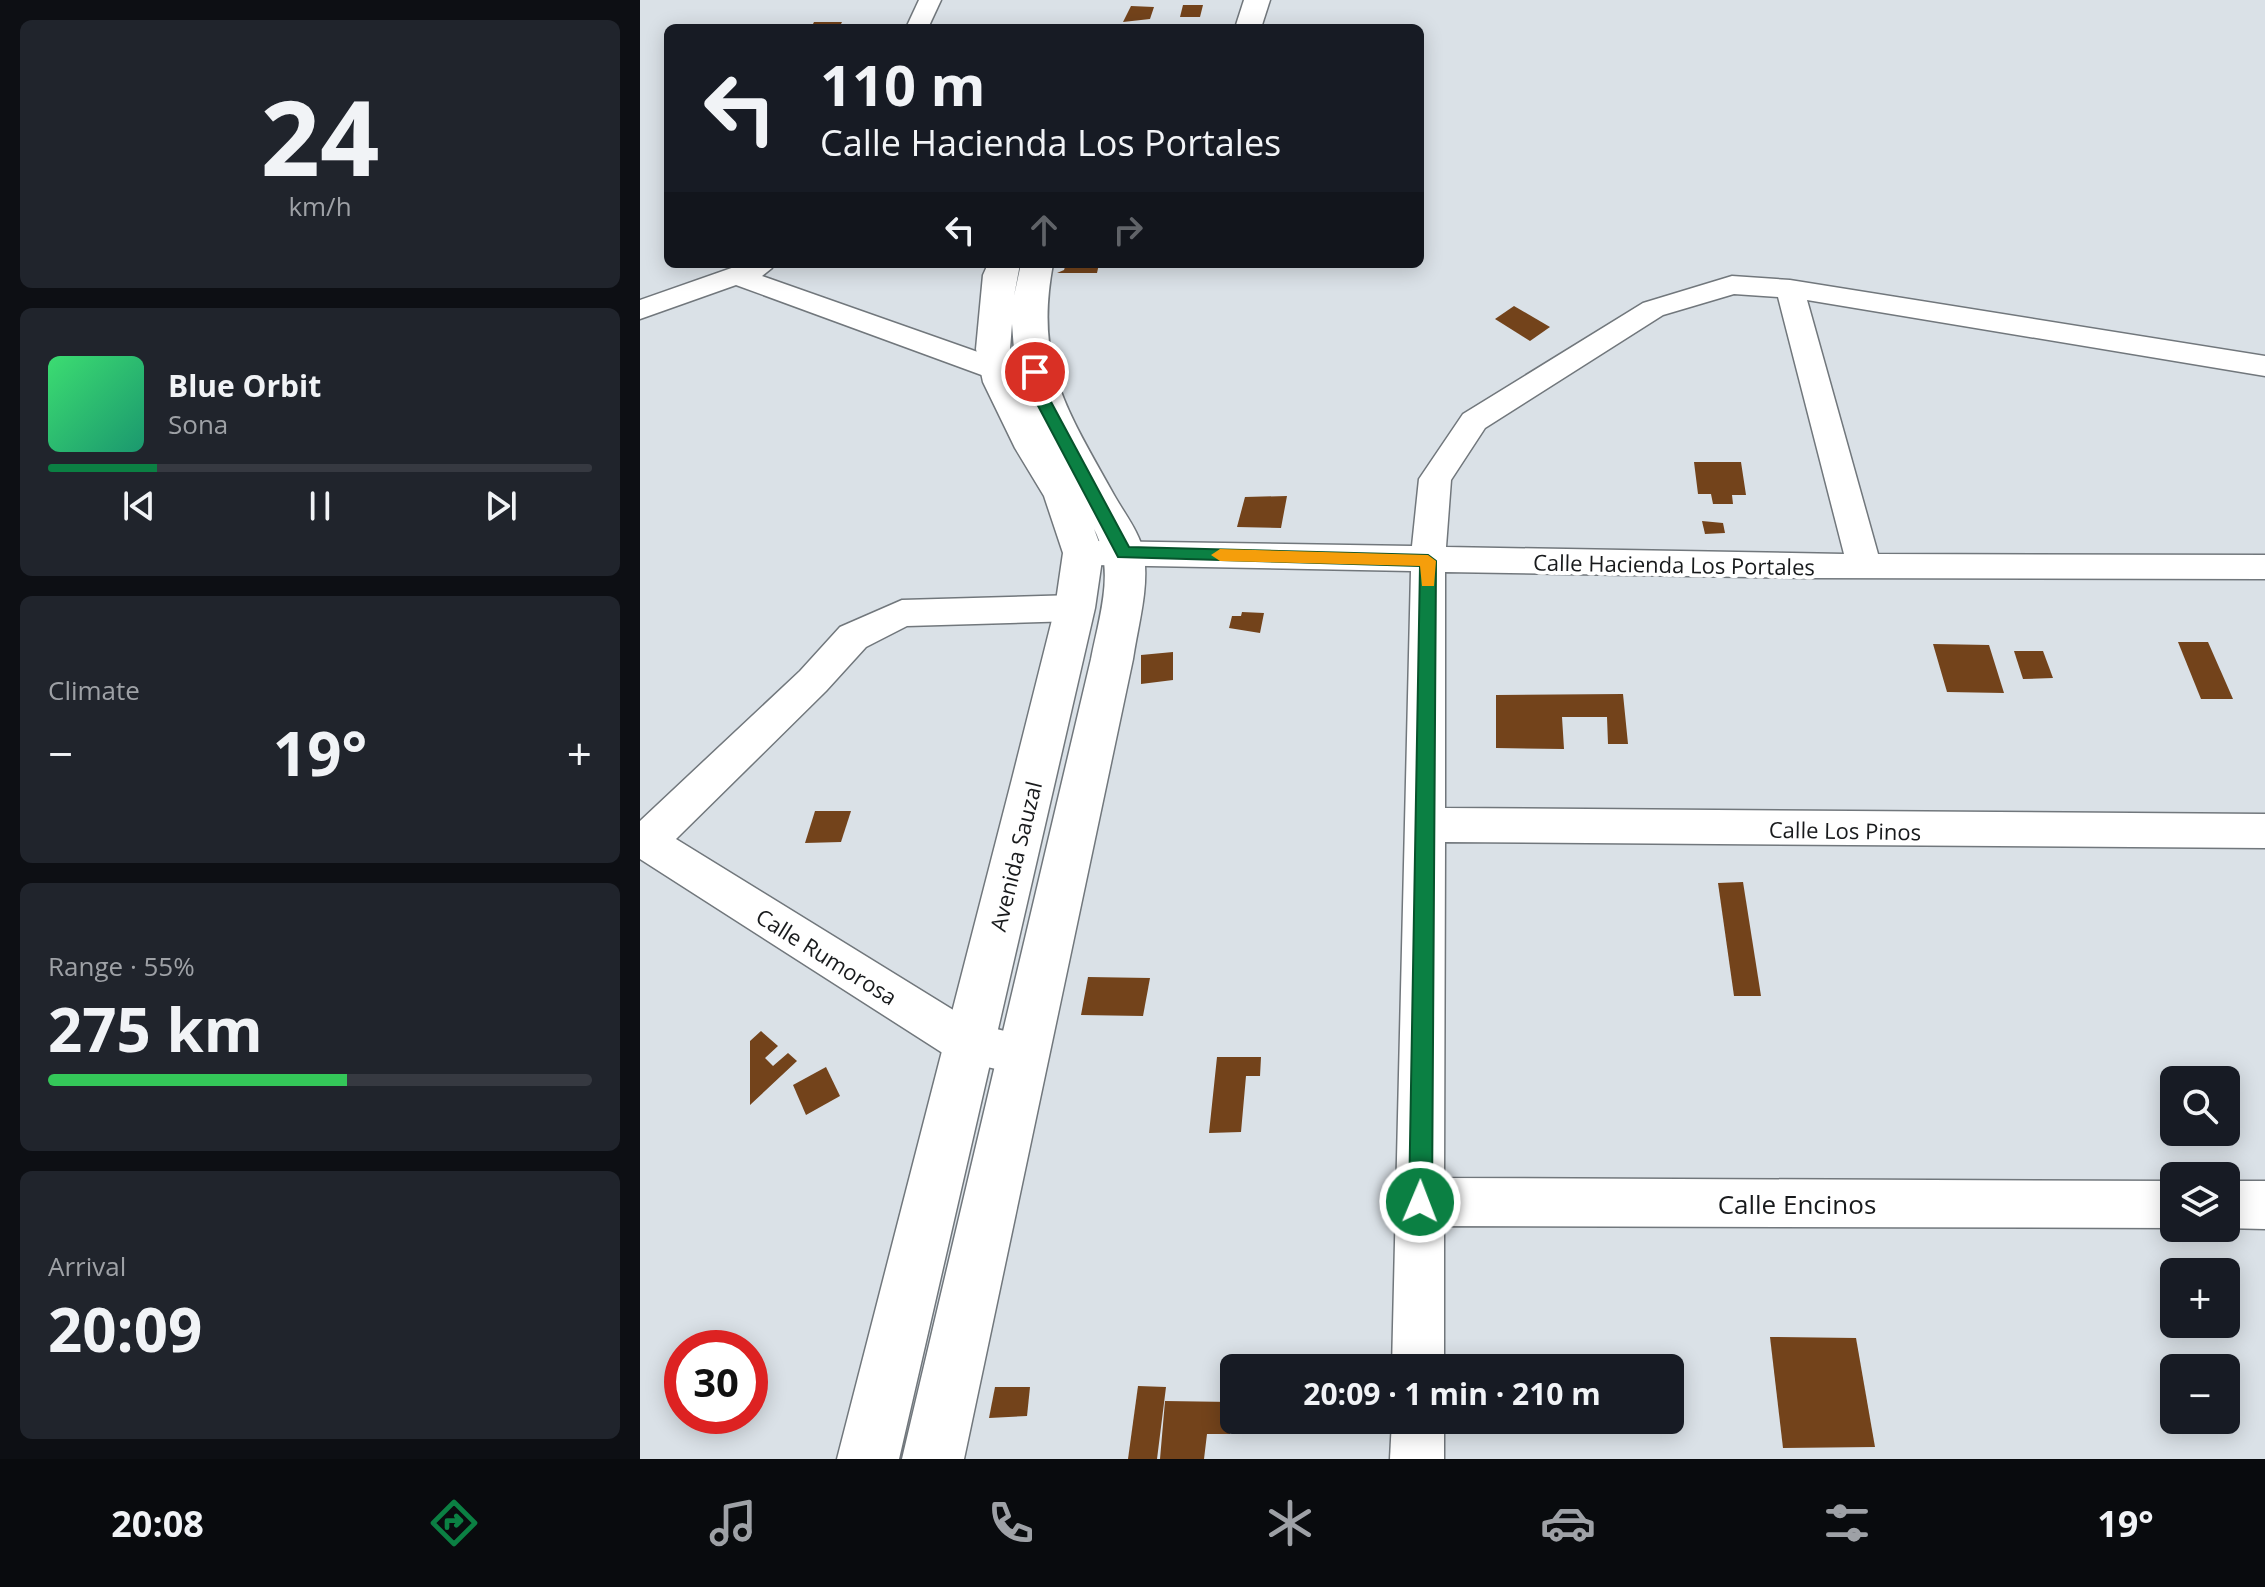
<!DOCTYPE html>
<html lang="en">
<head>
<meta charset="utf-8">
<style>
	body { margin:0; font-family:"Open Sans",sans-serif; background:#20242c; color:#f1f3f6; height:100vh; display:flex; flex-direction:column; font-size:30px; white-space:nowrap }
	* { box-sizing:border-box; margin:0 }
	p { font-size:26px; color:#9ea1a6 }
	.icon { flex:none; width:44px; height:44px; fill:none; stroke:currentColor; stroke-width:2; stroke-linecap:round; stroke-linejoin:round }
	.map { position:relative; flex:1; overflow:hidden }
	.sheet { display:flex; flex-direction:column; gap:20px; padding:20px; background:#0d0f14; width:640px }
	.sheet>* { flex:none }
	.top-card { position:absolute; left:24px; top:24px; width:760px; height:244px; border-radius:12px; box-shadow:0 4px 20px #0003; background:#171b24; color:#f1f3f6; overflow:hidden }
	.tools { position:absolute; left:1520px; top:1066px; display:grid; gap:16px }
	.tools a { display:grid; place-items:center; width:80px; height:80px; border-radius:12px; background:#171b24; box-shadow:0 4px 20px #0003; font-size:40px }
	.speed { position:absolute; left:24px; top:1330px; display:flex; gap:16px; font-size:40px; font-weight:700; text-align:center }
	.speed>* { display:grid; place-content:center; width:104px; height:104px; border-radius:50%; background:#171b24; box-shadow:0 4px 20px #0003; line-height:1 }
	.speed .limit { border:12px solid #d22; background:#fff; color:#111 }
	.pin { position:absolute; display:grid; place-items:center; width:68px; height:68px; color:#fff; margin:-34px; border:4px solid #fff; border-radius:50%; box-shadow:0 2px 8px #0007 }
	.me { position:absolute; width:88px; margin:-44px; rotate:1deg; stroke-linejoin:round; filter:drop-shadow(0 0 6px #0008) }
	.turn { display:flex; align-items:center; gap:28px; height:168px; padding:0 24px; font-size:36px }
	.turn .icon { width:104px; height:104px; stroke-width:2.5 }
	.turn b { display:block; font-size:56px; line-height:68px }
	.lanes { display:flex; align-items:center; height:76px; padding:0 24px; background:#0003; justify-content:center; gap:40px; direction:ltr }
	.lanes .off { opacity:.35 }
	.big { font-size:60px; font-weight:700; line-height:1.1 }
	.sheet .card { flex:1; display:flex; flex-direction:column; justify-content:center; gap:12px; min-width:0; padding:0 28px; border-radius:12px; background:#20242c }
	.sheet .dial { align-items:center; gap:0 }
	.dial b { font-size:104px; line-height:1 }
	.song { display:flex; align-items:center; gap:24px }
	.cover { width:96px; height:96px; border-radius:12px; background:linear-gradient(135deg,hsl(140 70% 55%),hsl(160 70% 35%)) }
	.played { height:8px; border-radius:4px; background:linear-gradient(90deg,#0b8043 20%,#363941 20%) }
	.keys { display:flex; justify-content:space-around; direction:ltr }
	.heat { display:flex; justify-content:space-between; align-items:center; font-size:44px; direction:ltr }
	.charge { height:12px; border-radius:6px; background:linear-gradient(90deg,#34c759 55%,#363941 0) }
	.trip { position:absolute; left:580px; top:1354px; width:464px; height:80px; border-radius:12px; background:#171b24; box-shadow:0 4px 20px #0003; font-weight:700; line-height:80px; text-align:center }
	.menu { display:flex; height:128px; justify-content:space-around; align-items:center; background:#090b0e; color:#9ea1a6 }
	.menu .icon { width:56px; height:56px }
	.menu .current { color:#0b8043 }
	.menu b { font-size:36px; color:#f1f3f6 }
	main { display:flex; flex:1; min-height:0 }
	.map>svg:first-child { display:block }
	.building { fill:#73431b }
	.lines { fill:none; stroke-linecap:round; stroke-linejoin:round }
	.minor-casing { stroke:#71777c; stroke-width:3 }
	.tertiary-casing { stroke:#71777c; stroke-width:3 }
	.minor { fill:#fff; fill-rule:evenodd }
	.tertiary { fill:#fff; fill-rule:evenodd }
	.route { fill:#0b8043; stroke:#07532c; stroke-width:2 }
	.slow { fill:#f59e0b }
	.labels { text-anchor:middle; dominant-baseline:central; stroke-width:8; stroke-linejoin:round; paint-order:stroke }
	.street-label { font-size:22px; fill:#181a1c; stroke:#fff }
	.near-street-label { font-size:26px; fill:#181a1c; stroke:#fff }
</style>
</head>
<body>
<main>
<section class="sheet">
<div class="card dial"><b>24</b><p>km/h</p></div>
<div class="card">
<div class="song"><i class="cover"></i><div><b>Blue Orbit</b><p>Sona</p></div></div>
<div class="played"></div>
<div class="keys"><svg class="icon" aria-label="previous" viewBox="0 0 24 24"><path d="M18 5L8 12l10 7zM5 5v14"/></svg><svg class="icon" aria-label="pause" viewBox="0 0 24 24"><path d="M8 5v14M16 5v14"/></svg><svg class="icon" aria-label="next" viewBox="0 0 24 24"><path d="M6 5l10 7-10 7zM19 5v14"/></svg></div>
</div>
<div class="card"><p>Climate</p>
<div class="heat"><a>−</a><b class="big">19°</b><a>+</a></div>
</div>
<div class="card"><p>Range · 55%</p><b class="big">275 km</b><div class="charge"></div></div>
<div class="card"><p>Arrival</p><b class="big">20:09</b></div>
</section>
<div class="map">
<svg width="1625" height="1459" viewBox="0 0 1625 1459">
	<rect width="100%" height="100%" fill="#dae1e7"/>
	<!-- building -->
	<g class="building">
		<polygon points="543,5 563,5 560,17 540,17"/>
		<polygon points="491,6 514,7 510,19 483,22"/>
		<polygon points="174,22 202,22 199,28 171,28"/>
		<polygon points="426,264 459,264 457,273 417,273 424,270"/>
		<polygon points="874,306 910,327 890,341 855,319"/>
		<polygon points="1054,462 1101,462 1106,495 1092,495 1093,504 1073,504 1071,494 1058,494"/>
		<polygon points="647,496 641,528 597,527 605,497"/>
		<polygon points="1062,521 1083,523 1085,533 1065,534"/>
		<polygon points="602,612 624,613 620,633 589,628 592,616 601,616"/>
		<polygon points="1538,642 1568,642 1593,699 1561,699"/>
		<polygon points="1293,644 1349,645 1364,693 1307,692"/>
		<polygon points="1374,651 1403,651 1413,678 1383,679"/>
		<polygon points="533,652 533,680 501,684 501,655"/>
		<polygon points="983,694 988,744 968,744 967,717 922,717 924,749 856,748 856,695"/>
		<polygon points="175,811 211,811 201,842 165,843"/>
		<polygon points="1103,882 1121,996 1094,996 1078,883"/>
		<polygon points="448,977 510,978 503,1016 441,1015"/>
		<polygon points="121,1031 138,1046 125,1058 133,1066 148,1053 157,1061 110,1105 110,1041"/>
		<polygon points="577,1057 621,1057 620,1076 606,1076 601,1132 569,1133"/>
		<polygon points="186,1067 200,1096 166,1115 153,1085"/>
		<polygon points="1130,1337 1216,1338 1235,1447 1143,1448"/>
		<polygon points="498,1386 526,1387 517,1459 488,1459"/>
		<polygon points="355,1387 390,1387 387,1416 349,1418"/>
		<polygon points="525,1401 592,1402 590,1434 567,1434 564,1459 520,1459"/>
	</g>
	<g class="lines">
		<defs>
			<g id="minor">
				<polygon points="279,0 301,0 288,28 266,28"/>
				<polygon points="103,264 129,264 132,268 122,276 369,363 373,370 369,377 358,380 347,377 96,285 0,319 0,300"/>
				<path d="M1092,276L1150,280L1625,356V376L1167,300L1238,554L1625,555V579L1169,578L805,572V808L1625,814V848L805,842L804,1178L1534,1181L1537,1228L804,1226V1368H752L771,571L454,565L442,562L437,553L442,544L454,541L772,546L779,479L823,414L1003,303ZM1094,294L1138,297L1204,554L806,547L811,480L845,428L1023,315Z"/>
				<polygon points="435,595 448,599 453,608 448,617 435,621 267,626 226,647 186,691 36,839 336,1024 398,1039 405,1054 398,1069 382,1075 312,1059 0,859 0,821 160,671 200,627 262,600"/>
				<polygon points="1586,1181 1625,1181 1625,1229 1583,1228"/>
				<polygon points="752,1420 804,1420 804,1459 750,1459"/>
			</g>
			<g id="tertiary">
				<polygon points="604,0 630,0 621,28 595,28"/>
				<path d="M348,264H380L374,296L381,264H413C394,364 427,410 474,495C484,513 501,534 504,555C509,589 498,625 493,659L324,1459H262L451,659C459,617 476,570 454,529L463,553L455,608L259,1459H197L372,779L415,608L423,553L404,496L375,448L343,382L336,349L343,275ZM372,324L375,362L388,400L370,349Z"/>
			</g>
		</defs>
		<!-- minor casing -->
		<use href="#minor" class="minor-casing"/>
		<!-- tertiary casing -->
		<use href="#tertiary" class="tertiary-casing"/>
		<!-- minor -->
		<use href="#minor" class="minor"/>
		<!-- tertiary -->
		<use href="#tertiary" class="tertiary"/>
	</g>
	<!-- route -->
	<polygon class="route" points="395,368 402,372 410,400 489,547 788,555 796,561 792,1202 789,1211 780,1214 772,1211 769,1202 780,566 478,557 395,400 387,372"/>
	<!-- slow -->
	<polygon class="slow" points="580,549 788,555 796,561 794,586 782,586 780,566 580,561 571,555"/>
	<g class="labels">
		<!-- street labels -->
		<g class="street-label">
			<text transform="translate(1034 564) rotate(1)">Calle Hacienda Los Portales</text>
			<text transform="translate(1205 830) rotate(1)">Calle Los Pinos</text>
			<text transform="translate(375 856) rotate(-76)">Avenida Sauzal</text>
			<text transform="translate(187 956) rotate(32)">Calle Rumorosa</text>
		</g>
		<!-- near-street labels -->
		<g class="near-street-label">
			<text x="1157" y="1204">Calle Encinos</text>
		</g>
	</g>
</svg>
<div class="tools">
<a><svg class="icon" aria-label="search" viewBox="0 0 24 24"><circle cx="10" cy="10" r="6"/><path d="M15 15l6 6"/></svg></a>
<a><svg class="icon" aria-label="layers" viewBox="0 0 24 24"><path d="M12 4l9 5-9 5-9-5zM3 14l9 5 9-5"/></svg></a>
<a>+</a>
<a>−</a>
</div>
<div class="speed"><div class="limit">30</div></div>
<div class="pin" style="left:395px;top:372px;background:#d93025"><svg class="icon" aria-label="arrive" viewBox="0 0 24 24"><path d="M6 21V4h12l-3 4 3 4H6"/></svg></div>
<svg class="me" style="left:780px;top:1202px" viewBox="-20 -20 40 40"><circle r="17" fill="#0b8043" stroke="#fff" stroke-width="3"/><path d="M0-11L8 9 0 5-8 9z" fill="#fff"/></svg>
<div class="trip">20:09 · 1 min · 210 m</div>
<div class="top-card">
<div class="turn"><svg class="icon" aria-label="left" viewBox="0 0 24 24"><path d="M17 20v-9H6M10 6l-5 5 5 5"/></svg><div><b>110 m</b>Calle Hacienda Los Portales</div></div>
<div class="lanes"><svg class="icon" aria-label="left" viewBox="0 0 24 24"><path d="M17 20v-9H6M10 6l-5 5 5 5"/></svg><svg class="icon off" aria-label="ahead" viewBox="0 0 24 24"><path d="M12 20V5M6 11l6-6 6 6"/></svg><svg class="icon off" aria-label="right" viewBox="0 0 24 24"><path d="M7 20v-9h11M14 6l5 5-5 5"/></svg></div>
</div>
</div>
</main>
<nav class="menu">
<b>20:08</b>
<svg class="icon current" aria-label="directions" viewBox="0 0 24 24"><path d="M12 3l9 9-9 9-9-9zM9 14v-3h6M13 9l2 2-2 2"/></svg>
<svg class="icon" aria-label="music" viewBox="0 0 24 24"><path d="M9 18V5l10-2v13"/><circle cx="6" cy="18" r="3"/><circle cx="16" cy="16" r="3"/></svg>
<svg class="icon" aria-label="phone" viewBox="0 0 24 24"><path d="M5 4h4l2 5-3 2q2 4 5 5l2-3 5 2v4C11 20 4 13 5 4z"/></svg>
<svg class="icon" aria-label="climate" viewBox="0 0 24 24"><path d="M12 3v18M4 7l16 10M4 17L20 7"/></svg>
<svg class="icon" aria-label="car" viewBox="0 0 24 24"><path d="M5 17H2v-5l4-1 3-4h7l3 4 3 1v5h-3M9 17h6M6 11h13"/><circle cx="7" cy="17" r="2"/><circle cx="17" cy="17" r="2"/></svg>
<svg class="icon" aria-label="filters" viewBox="0 0 24 24"><path d="M4 7h16M4 17h16"/><circle cx="9" cy="7" r="2"/><circle cx="15" cy="17" r="2"/></svg>
<b>19°</b>
</nav>
</body>
</html>
